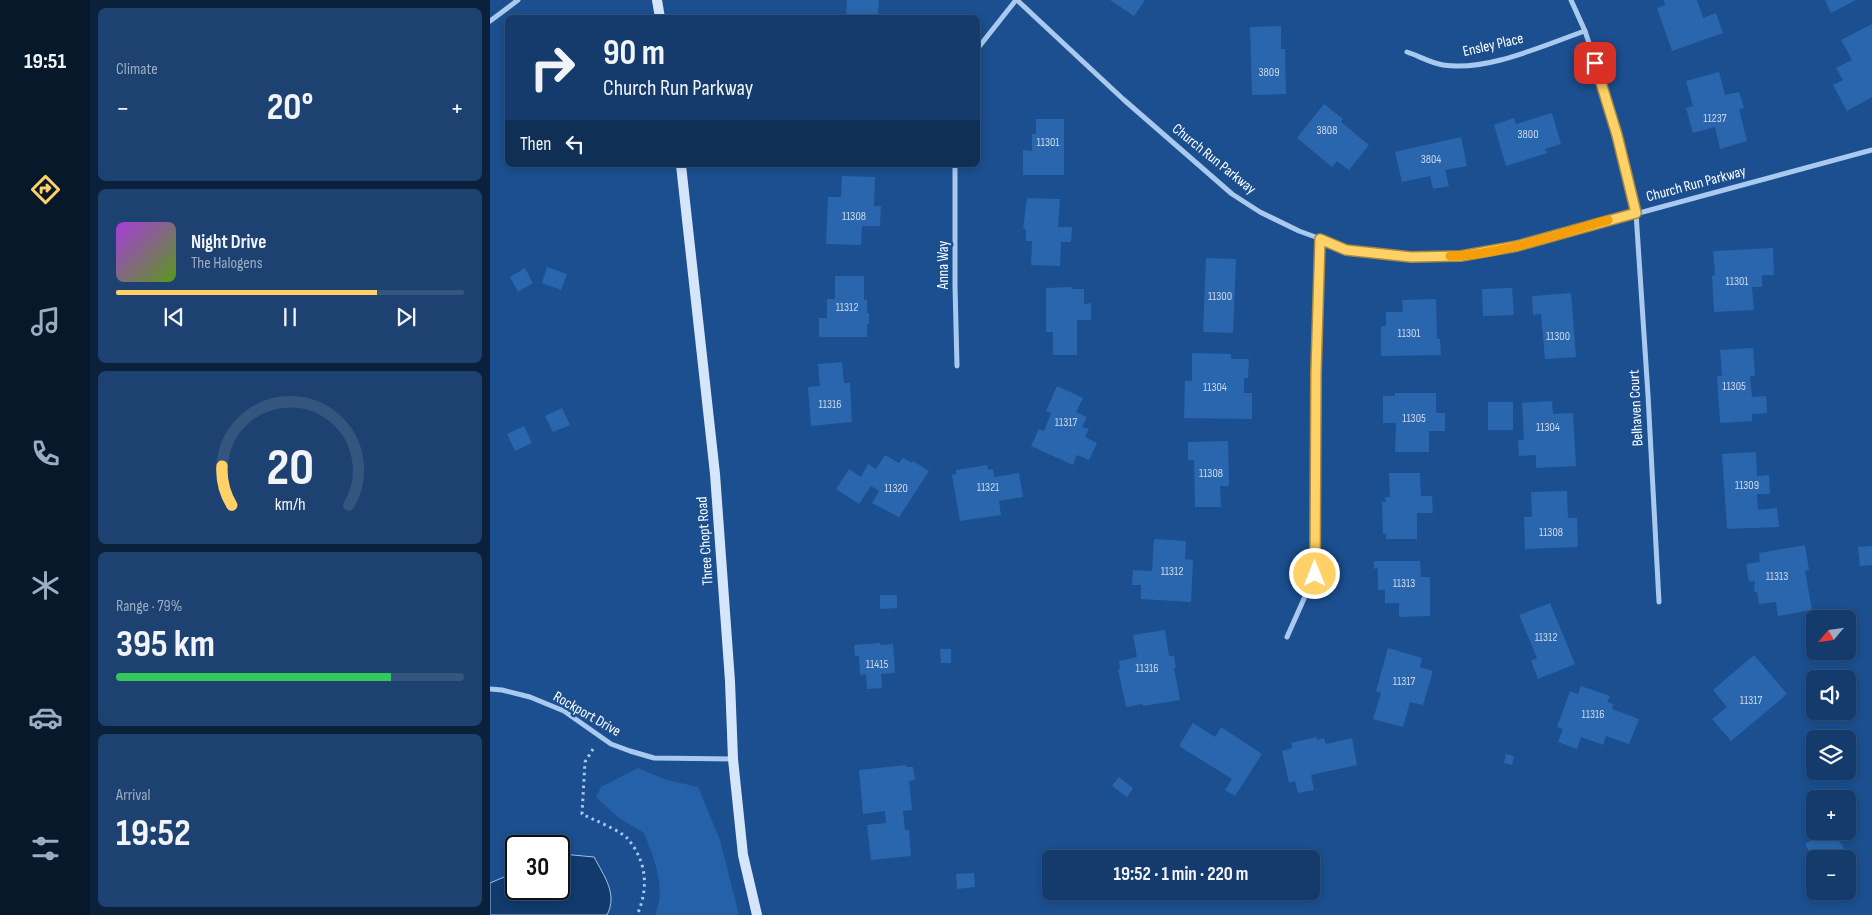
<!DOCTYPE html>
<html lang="en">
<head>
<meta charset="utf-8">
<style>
	body { margin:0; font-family:"Sofia Sans Condensed",sans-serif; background:#1d4271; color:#f1f3f6; height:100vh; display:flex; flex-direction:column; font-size:19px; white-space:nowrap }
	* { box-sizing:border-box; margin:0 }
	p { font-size:16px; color:#9dadc1 }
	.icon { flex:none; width:28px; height:28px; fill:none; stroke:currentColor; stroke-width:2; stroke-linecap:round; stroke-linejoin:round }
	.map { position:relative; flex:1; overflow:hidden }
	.drawer { display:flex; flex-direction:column; gap:8px; padding:8px; background:#0b203b; width:400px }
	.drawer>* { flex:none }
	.guide { position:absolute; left:15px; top:15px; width:475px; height:152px; border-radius:8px; box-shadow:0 2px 8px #0003,0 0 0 1px #33557e; background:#143b6b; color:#f1f3f6; overflow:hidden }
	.needle { width:32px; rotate:241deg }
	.tools { position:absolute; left:1316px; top:610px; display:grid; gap:10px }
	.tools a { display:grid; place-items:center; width:50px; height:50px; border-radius:8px; background:#143b6b; box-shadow:0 2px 8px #0003,0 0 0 1px #33557e; font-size:25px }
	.speed { position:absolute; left:15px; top:835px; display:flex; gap:10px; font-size:25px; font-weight:700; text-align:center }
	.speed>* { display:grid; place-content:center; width:65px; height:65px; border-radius:50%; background:#143b6b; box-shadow:0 2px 8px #0003,0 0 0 1px #33557e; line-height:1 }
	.speed .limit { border:2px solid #111; border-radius:8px; background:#fff; color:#111 }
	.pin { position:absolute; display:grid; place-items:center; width:42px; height:42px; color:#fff; margin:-21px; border-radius:10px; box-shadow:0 2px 8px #0006 }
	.me { position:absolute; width:55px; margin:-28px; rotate:0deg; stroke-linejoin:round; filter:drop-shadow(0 0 4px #0008) }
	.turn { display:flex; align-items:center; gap:18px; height:105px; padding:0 15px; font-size:22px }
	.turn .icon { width:65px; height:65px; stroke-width:2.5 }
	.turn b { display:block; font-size:35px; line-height:42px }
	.then { display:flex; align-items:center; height:48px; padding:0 15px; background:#0003; gap:10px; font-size:19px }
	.big { font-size:38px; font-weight:700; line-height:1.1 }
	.drawer .widget { flex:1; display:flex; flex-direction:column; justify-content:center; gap:8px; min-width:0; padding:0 18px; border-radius:8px; background:#1d4271 }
	.drawer .dial { align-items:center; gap:0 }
	.dial svg { height:130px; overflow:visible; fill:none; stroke:#33557e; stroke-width:7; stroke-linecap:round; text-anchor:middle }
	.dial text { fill:#f1f3f6; stroke:none }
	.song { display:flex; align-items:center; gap:15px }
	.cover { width:60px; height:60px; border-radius:8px; background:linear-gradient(135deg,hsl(280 70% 55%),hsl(90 70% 35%)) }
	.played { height:5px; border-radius:2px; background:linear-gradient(90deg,#ffd166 75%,#33557e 75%) }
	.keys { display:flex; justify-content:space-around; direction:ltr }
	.heat { display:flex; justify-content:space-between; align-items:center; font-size:28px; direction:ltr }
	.charge { height:8px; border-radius:4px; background:linear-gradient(90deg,#34c759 79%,#33557e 0) }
	.trip { position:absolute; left:552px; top:850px; width:278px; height:50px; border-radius:8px; background:#143b6b; box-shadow:0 2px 8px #0003,0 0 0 1px #33557e; font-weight:700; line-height:50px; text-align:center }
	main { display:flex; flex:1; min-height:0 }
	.tab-bar { display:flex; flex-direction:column; width:90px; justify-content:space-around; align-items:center; background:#08182b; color:#9dadc1 }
	.tab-bar .icon { width:35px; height:35px }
	.tab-bar .active { color:#ffd166 }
	.tab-bar b { font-size:22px; color:#f1f3f6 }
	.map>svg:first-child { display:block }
	.green { fill:#2461a8 }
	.water { fill:#123a6d; stroke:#9cc4f0 }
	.building { fill:#2a66ad }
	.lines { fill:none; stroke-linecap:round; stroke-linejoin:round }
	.path { stroke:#a9c9ee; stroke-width:3; stroke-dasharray:2.5 4; stroke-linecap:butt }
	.street { stroke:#a9c9ee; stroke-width:5 }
	.secondary { stroke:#d6e6fa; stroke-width:10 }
	.route-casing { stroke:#a68842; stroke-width:12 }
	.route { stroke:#ffd166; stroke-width:9 }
	.slow { stroke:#f59e0b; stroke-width:9 }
	.labels { text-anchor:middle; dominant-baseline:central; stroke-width:5; stroke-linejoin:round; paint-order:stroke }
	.number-label { font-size:12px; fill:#cad9ea }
	.street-label { font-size:15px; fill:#fff; stroke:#1b4f8f }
</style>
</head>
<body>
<main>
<nav class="tab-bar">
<b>19:51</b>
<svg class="icon active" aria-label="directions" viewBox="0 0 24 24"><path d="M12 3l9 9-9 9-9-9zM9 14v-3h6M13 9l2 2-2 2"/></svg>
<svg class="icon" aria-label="music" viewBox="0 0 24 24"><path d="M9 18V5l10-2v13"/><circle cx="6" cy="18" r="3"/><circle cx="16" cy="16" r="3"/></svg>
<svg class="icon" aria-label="phone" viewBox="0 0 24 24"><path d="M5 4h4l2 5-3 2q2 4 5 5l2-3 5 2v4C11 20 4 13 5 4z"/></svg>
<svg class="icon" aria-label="climate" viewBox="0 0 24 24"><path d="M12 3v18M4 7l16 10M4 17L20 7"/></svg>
<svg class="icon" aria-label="car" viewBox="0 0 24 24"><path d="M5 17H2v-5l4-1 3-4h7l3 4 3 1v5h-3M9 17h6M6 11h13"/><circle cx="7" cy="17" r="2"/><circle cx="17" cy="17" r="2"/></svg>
<svg class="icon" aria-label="filters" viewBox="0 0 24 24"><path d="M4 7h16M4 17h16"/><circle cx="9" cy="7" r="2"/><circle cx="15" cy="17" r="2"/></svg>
</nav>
<section class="drawer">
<div class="widget"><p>Climate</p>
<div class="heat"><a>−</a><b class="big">20°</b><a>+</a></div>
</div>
<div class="widget">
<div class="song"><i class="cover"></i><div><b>Night Drive</b><p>The Halogens</p></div></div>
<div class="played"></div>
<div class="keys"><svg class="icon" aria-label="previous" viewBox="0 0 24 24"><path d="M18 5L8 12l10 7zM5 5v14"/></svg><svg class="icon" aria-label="pause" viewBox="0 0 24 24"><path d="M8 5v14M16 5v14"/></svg><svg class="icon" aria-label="next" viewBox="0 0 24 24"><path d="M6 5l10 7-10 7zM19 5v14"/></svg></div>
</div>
<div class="widget dial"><svg viewBox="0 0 100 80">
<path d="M14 69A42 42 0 1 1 86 69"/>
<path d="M14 69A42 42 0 0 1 8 45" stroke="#ffd166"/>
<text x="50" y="56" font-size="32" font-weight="700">20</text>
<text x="50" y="72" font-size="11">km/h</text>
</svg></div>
<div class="widget"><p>Range · 79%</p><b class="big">395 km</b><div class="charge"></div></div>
<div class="widget"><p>Arrival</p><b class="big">19:52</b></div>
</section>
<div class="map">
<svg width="1382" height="915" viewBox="0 0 1382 915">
	<rect width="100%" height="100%" fill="#1b4f8f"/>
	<!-- green -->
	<path class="green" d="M148,768L177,780L208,787L230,840L249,915H165C177,887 164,859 154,833L130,819L106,797L111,787Z"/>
	<!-- water -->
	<path class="water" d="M72,854L104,857C114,876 128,894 117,915H0V883L26,872V889H69V856Z"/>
	<!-- building -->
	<g class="building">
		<polygon points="357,0 389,0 388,16 391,16 391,18 356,18"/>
		<polygon points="620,0 655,0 644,16"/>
		<polygon points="1174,0 1207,0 1213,18 1226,13 1233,33 1182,51 1167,8 1175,5"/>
		<polygon points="1335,0 1366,0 1341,13"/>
		<polygon points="1382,24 1382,97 1357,111 1343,85 1353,80 1346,68 1362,60 1351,40"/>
		<polygon points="791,26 791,49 795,49 796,94 762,95 760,27"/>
		<polygon points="1229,72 1235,95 1249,92 1254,108 1249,109 1257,141 1230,149 1225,127 1203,133 1196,108 1203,106 1196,81"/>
		<polygon points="834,104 853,119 851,122 879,145 859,170 847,161 842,167 807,138"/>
		<polygon points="1062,113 1071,144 1055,149 1057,153 1016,166 1004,125 1024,118 1026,124"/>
		<polygon points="546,119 574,119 574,175 533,175 533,150 542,151 542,134 546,134"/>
		<polygon points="971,137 977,166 955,170 959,186 943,189 940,176 912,182 905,152"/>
		<polygon points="352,176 385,177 384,206 391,206 390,226 372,226 371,245 336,244 338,197 351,197"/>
		<polygon points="537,198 570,199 568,227 582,227 581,242 571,242 570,266 541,265 542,241 536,241 536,229 533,229"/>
		<polygon points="1283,248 1284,275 1272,275 1272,287 1262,287 1264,310 1224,312 1222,276 1225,275 1223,251"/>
		<polygon points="716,258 746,259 743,333 713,332"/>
		<polygon points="57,267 77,274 71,290 52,283"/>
		<polygon points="35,268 43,283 28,292 20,277"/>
		<polygon points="345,276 374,276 374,300 377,300 377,313 379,313 379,324 377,324 377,337 329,337 329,318 337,318 337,299 345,299"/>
		<polygon points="582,287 582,289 594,289 594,304 601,303 601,320 587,320 587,355 563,355 563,332 556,332 556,288"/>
		<polygon points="1022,288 1024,315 993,316 992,289"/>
		<polygon points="1081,293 1086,357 1055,359 1051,314 1043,315 1042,296"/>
		<polygon points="946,299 947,339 950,339 951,355 891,356 891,326 896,326 896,312 913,312 912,300"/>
		<polygon points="1263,348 1265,376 1260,376 1262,397 1276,396 1277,413 1262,414 1262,421 1230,423 1227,376 1232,376 1230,350"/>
		<polygon points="702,353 741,354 741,359 759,359 758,378 754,378 754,393 762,393 762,419 694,418 695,381 702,381"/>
		<polygon points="352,362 354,383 360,383 362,422 321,426 318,387 330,386 328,364"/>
		<polygon points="567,386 593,398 586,412 597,417 592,427 599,429 595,437 607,443 599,460 587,455 583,465 541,446 549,429 554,431 561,413 556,411"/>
		<polygon points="905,393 946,393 946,413 955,413 955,431 939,431 939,452 905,452 906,423 893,423 893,396 905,396"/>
		<polygon points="1062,401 1063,414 1083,413 1086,466 1046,468 1046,455 1029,456 1028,440 1034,440 1032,403"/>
		<rect x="998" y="402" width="25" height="28"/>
		<polygon points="72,408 80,425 63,432 55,416"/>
		<polygon points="34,426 42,443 25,451 17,434"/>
		<polygon points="738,441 739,486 730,486 731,507 705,507 704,460 698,460 698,442"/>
		<polygon points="1266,452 1267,476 1279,475 1280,494 1267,494 1268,510 1287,508 1289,527 1237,529 1232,454"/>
		<polygon points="395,455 409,463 413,458 422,463 423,461 439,471 409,517 382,503 389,491 381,486 369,504 346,489 359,469 371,477 378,464 386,469"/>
		<polygon points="497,465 498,470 503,469 504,477 529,473 533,497 509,501 511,515 470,521 462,475 466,474 466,470"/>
		<polygon points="899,473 930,473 931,496 942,496 943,513 927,513 927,539 896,539 896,534 893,534 892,502 896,502 895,497 900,497"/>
		<polygon points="1077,491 1078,518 1087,518 1088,547 1035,549 1034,517 1042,517 1041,492"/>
		<polygon points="664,539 696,541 695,559 703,560 701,602 651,599 651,585 642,585 643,570 662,571"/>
		<polygon points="1315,545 1319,570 1315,571 1322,610 1288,616 1286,602 1269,604 1267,592 1264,592 1265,581 1259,582 1256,564 1270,562 1269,553"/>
		<polygon points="1382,546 1382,565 1370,566 1368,547"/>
		<polygon points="884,561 930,561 931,577 940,577 940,616 909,617 909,603 895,603 895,590 888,590 888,568 884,569"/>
		<polygon points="390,595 407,595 407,608 390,609"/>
		<polygon points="1060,603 1085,664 1048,679 1041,661 1047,658 1029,615"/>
		<polygon points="675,630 679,656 684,656 686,668 684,668 690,700 653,706 653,704 636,707 628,669 630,669 629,661 647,657 643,635"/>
		<polygon points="390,643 391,645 403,644 405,673 391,674 392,688 377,689 376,674 370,675 369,656 365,656 364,645"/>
		<polygon points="898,648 932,658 930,667 943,671 933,705 920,702 913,727 883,719 891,693 886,691"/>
		<polygon points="450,649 461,649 461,663 451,663"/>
		<polygon points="1264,655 1297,694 1241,741 1222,719 1237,707 1223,690"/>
		<polygon points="1091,686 1120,696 1117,702 1123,704 1122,709 1149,719 1139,744 1116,736 1113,745 1091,737 1087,749 1068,742 1073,729 1067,727 1080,691 1088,694"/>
		<polygon points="703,723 725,737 731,727 772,754 745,796 735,790 742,779 689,746"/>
		<polygon points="826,737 827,740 834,738 836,744 862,738 867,765 821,775 824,790 808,793 805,781 799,783 792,751 802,748 801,743"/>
		<polygon points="1016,754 1024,756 1022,765 1014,763"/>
		<polygon points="416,765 416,767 423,767 425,780 419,781 422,810 413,811 415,830 419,830 421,856 381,860 377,825 396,823 395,811 373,814 369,770"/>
		<polygon points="629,777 643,788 637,797 622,786"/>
		<polygon points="1332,831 1342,831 1355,850 1342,859 1324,859 1315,844 1328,836 1327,834"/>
		<polygon points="484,873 485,887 467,889 466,874"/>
	</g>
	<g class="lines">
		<!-- path -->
		<path class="path" d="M103,749L95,762L92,814C102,819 131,831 137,838C157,861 159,888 147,915"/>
		<!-- street -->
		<g class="street">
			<polyline points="527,0 633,99 742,194 770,212 809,231 842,243 856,250 921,257 971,256 1027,246 1382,150"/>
			<polyline points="1081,0 1095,31 1116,94 1146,213 1158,395 1169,602"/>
			<polyline points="0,21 28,0"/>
			<polyline points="488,48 526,0"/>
			<path d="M917,52C929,56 941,63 953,65C997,72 1054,45 1095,31"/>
			<polyline points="465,165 465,286 467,366"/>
			<polyline points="797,637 825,574 826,372 830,239"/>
			<polyline points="0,689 12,690 40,697 74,711 121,744 140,751 164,758 243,759"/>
		</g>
		<!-- secondary -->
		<g class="secondary">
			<polyline points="167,0 170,18"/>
			<polyline points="191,165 225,474 240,681 243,759 253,855 267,915"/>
		</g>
	</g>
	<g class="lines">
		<defs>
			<polyline id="route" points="825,574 826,372 830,239 856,250 921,257 971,256 1027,246 1146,213 1127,135 1105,63"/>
		</defs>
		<!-- route casing -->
		<use href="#route" class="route-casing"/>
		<!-- route -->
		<use href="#route" class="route"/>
		<!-- slow -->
		<path class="slow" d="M960,256C1012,255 1068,234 1118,220"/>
	</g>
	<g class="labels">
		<!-- number labels -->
		<g class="number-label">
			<text x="779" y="72">3809</text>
			<text x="1225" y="118">11237</text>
			<text x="837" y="130">3808</text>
			<text x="1038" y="134">3800</text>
			<text x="558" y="142">11301</text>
			<text x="941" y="159">3804</text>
			<text x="364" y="216">11308</text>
			<text x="1247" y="281">11301</text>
			<text x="730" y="296">11300</text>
			<text x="357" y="307">11312</text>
			<text x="919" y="333">11301</text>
			<text x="1068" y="336">11300</text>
			<text x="1244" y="386">11305</text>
			<text x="725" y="387">11304</text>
			<text x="340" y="404">11316</text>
			<text x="924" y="418">11305</text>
			<text x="576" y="422">11317</text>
			<text x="1058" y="427">11304</text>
			<text x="721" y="473">11308</text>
			<text x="1257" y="485">11309</text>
			<text x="498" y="487">11321</text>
			<text x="406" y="488">11320</text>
			<text x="1061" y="532">11308</text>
			<text x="682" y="571">11312</text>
			<text x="1287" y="576">11313</text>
			<text x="914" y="583">11313</text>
			<text x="1056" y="637">11312</text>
			<text x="387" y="664">11415</text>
			<text x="657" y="668">11316</text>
			<text x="914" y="681">11317</text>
			<text x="1261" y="700">11317</text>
			<text x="1103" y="714">11316</text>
		</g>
		<!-- street labels -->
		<g class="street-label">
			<text transform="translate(1003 45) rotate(-13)">Ensley Place</text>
			<text transform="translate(724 159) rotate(39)">Church Run Parkway</text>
			<text transform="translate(1206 184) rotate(-15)">Church Run Parkway</text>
			<text transform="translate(453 265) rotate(-90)">Anna Way</text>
			<text transform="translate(1146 408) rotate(-93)">Belhaven Court</text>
			<text transform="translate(215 541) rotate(-94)">Three Chopt Road</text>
			<text transform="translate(97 714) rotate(30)">Rockport Drive</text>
		</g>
	</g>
</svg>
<div class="tools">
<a><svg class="needle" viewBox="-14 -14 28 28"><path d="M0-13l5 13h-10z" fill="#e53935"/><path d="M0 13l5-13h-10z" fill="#9dadc1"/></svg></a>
<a><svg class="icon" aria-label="sound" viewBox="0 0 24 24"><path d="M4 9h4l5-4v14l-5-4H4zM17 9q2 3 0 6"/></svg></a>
<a><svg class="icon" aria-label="layers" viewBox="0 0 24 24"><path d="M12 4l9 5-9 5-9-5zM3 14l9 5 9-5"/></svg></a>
<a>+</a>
<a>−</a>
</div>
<div class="speed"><div class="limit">30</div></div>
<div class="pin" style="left:1105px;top:63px;background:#d93025"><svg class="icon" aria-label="arrive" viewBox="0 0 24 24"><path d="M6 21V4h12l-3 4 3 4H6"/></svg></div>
<svg class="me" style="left:825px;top:574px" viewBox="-20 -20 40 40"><circle r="17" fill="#ffd166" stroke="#fff" stroke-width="3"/><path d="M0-11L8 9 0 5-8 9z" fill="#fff"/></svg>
<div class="trip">19:52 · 1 min · 220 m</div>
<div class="guide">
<div class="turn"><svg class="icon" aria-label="right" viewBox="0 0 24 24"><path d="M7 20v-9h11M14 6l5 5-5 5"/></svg><div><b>90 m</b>Church Run Parkway</div></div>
<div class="then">Then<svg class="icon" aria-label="left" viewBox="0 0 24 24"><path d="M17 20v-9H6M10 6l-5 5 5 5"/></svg></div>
</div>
</div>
</main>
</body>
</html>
